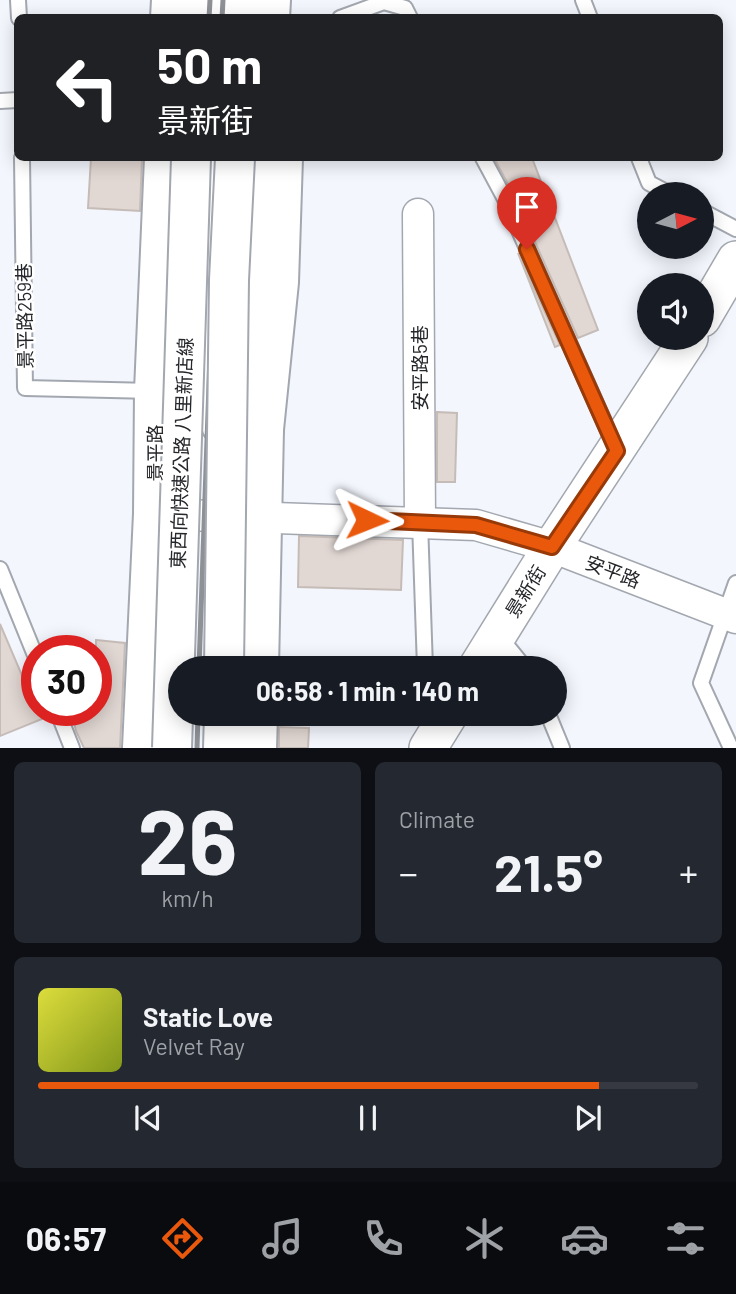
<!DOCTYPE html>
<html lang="en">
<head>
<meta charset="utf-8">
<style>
	body { margin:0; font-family:Barlow,"Noto Sans TC",sans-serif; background:#242831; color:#f1f3f6; height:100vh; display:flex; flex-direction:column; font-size:26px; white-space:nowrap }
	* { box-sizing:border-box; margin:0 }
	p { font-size:23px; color:#9ea1a6 }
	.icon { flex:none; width:38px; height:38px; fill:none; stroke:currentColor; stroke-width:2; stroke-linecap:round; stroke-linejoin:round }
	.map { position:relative; height:748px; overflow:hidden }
	.sheet { display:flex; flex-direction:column; gap:14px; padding:14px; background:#0d0f14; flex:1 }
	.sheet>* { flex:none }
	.banner { position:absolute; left:14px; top:14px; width:709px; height:147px; border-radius:10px; box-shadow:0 4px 18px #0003; background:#202124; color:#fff; overflow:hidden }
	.needle { width:46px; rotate:84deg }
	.buttons { position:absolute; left:637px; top:182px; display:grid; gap:14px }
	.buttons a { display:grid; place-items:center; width:77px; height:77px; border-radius:50%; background:#171b24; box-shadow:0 4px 18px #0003; font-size:35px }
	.speed { position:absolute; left:21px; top:635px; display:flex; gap:14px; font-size:35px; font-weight:700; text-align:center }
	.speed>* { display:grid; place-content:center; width:91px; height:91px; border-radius:50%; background:#171b24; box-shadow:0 4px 18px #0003; line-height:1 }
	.speed .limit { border:10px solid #d22; background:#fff; color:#111 }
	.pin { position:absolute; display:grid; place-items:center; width:60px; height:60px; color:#fff; margin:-72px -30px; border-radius:50% 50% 50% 0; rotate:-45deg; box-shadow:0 0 7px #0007 }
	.pin .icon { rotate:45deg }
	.me { position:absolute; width:77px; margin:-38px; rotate:92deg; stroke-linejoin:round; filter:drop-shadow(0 0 5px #0008) }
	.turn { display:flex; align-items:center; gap:24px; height:147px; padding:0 28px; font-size:32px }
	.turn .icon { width:91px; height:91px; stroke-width:2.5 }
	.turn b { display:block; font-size:49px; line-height:60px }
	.big { font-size:52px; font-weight:700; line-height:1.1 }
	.sheet .tile { flex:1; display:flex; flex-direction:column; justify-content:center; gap:10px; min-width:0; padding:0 24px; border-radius:10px; background:#242831 }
	.sheet .dial { align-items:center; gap:0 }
	.dial b { font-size:91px; line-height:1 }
	.song { display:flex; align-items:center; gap:21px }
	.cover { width:84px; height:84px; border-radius:10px; background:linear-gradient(135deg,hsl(60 70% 55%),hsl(70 70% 35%)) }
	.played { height:7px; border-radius:4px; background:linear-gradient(90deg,#ea580c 85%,#363941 85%) }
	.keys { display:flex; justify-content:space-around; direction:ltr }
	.heat { display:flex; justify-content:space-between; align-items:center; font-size:38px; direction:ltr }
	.sheet .tiles { flex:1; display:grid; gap:14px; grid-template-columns:1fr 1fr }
	.tile:last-child { grid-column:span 2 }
	.trip { position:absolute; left:168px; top:656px; width:399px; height:70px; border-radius:35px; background:#171b24; box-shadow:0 4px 18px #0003; font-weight:700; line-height:70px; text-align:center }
	.dock { display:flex; height:112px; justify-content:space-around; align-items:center; background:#090b0e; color:#9ea1a6 }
	.dock .icon { width:49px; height:49px }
	.dock .active { color:#ea580c }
	.dock b { font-size:32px; color:#f1f3f6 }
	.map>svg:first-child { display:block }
	.building { fill:#e1d7d3; stroke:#c6bcb7; stroke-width:2 }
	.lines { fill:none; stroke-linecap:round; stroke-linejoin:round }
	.service-casing { stroke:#a3a7af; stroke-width:18 }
	.minor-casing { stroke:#a3a7af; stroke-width:33 }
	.tertiary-casing { stroke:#a3a7af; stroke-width:40 }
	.secondary-casing { stroke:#a3a7af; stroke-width:42 }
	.trunk-casing { stroke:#a3a7af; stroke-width:42 }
	.service { stroke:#fff; stroke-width:14 }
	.minor { stroke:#fff; stroke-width:30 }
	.tertiary { stroke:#fff; stroke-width:37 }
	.secondary { stroke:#fff; stroke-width:38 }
	.trunk { stroke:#fff; stroke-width:38 }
	.rail { stroke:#8e9196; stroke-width:5 }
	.trunk-bridge-casing { stroke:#a3a7af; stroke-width:42; stroke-linecap:butt }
	.trunk-bridge { stroke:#fff; stroke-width:38 }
	.route-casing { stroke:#983908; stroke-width:18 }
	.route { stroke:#ea580c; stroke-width:12 }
	.labels { text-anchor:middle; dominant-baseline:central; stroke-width:5; stroke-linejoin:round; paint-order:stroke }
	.street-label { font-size:19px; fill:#25272a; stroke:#fff }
</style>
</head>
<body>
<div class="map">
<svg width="736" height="748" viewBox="0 0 736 748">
	<rect width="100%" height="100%" fill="#f3f6fd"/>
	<!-- building -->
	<g class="building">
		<polygon points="91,158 142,158 140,211 88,208"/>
		<polygon points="494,158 532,158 598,330 578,338 514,195"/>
		<polygon points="518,253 560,345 555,347"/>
		<polygon points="437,412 457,413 455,482 437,482"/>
		<polygon points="299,536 403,540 401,590 298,587"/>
		<polygon points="0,624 29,692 31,691 37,710 39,710 42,719 0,736"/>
		<polygon points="96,640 125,643 120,748 84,748 76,731 71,710 96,710"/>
		<polygon points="279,727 309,728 308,748 279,748"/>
	</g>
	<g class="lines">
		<defs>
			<g id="service">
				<polyline points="18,0 19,18"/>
				<polyline points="583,0 590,18"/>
				<polyline points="340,18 384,2 405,8 410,18"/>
				<polyline points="0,101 18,100"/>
				<polyline points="22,158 25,388 153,391"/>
				<polyline points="483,158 505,199 615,446"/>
				<polyline points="639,158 649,183 670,194"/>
				<polyline points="702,211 736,229"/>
				<polyline points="420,522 425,668"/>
				<polyline points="0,569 37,660"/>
				<polyline points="499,636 525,668"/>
				<polyline points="57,710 72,748"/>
				<polyline points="548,714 562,748"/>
				<polyline points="731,748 701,683 736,583"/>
			</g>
			<g id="minor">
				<polyline points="418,214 420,522"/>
				<polyline points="157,514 476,525 552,547 736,618"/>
			</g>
			<g id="tertiary">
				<polyline points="702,318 736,260"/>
				<polyline points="477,668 552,547 689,338"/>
				<polyline points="428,748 449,714"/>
			</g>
			<g id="secondary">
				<polyline points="170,18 171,0"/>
				<polyline points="219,18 219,0"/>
				<polyline points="212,158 204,352 221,425"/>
				<polyline points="259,668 264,429 279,282 283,158"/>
				<polyline points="142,748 153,514 154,391 164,158"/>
				<polyline points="257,748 258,714"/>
			</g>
			<g id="trunk">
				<polyline points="196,18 196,0"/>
				<polyline points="241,18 242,0"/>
				<polyline points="270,18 271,0"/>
				<polyline points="264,158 259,283 264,429"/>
				<polyline points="223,748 224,714"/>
			</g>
		</defs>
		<!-- service casing -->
		<use href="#service" class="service-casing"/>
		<!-- minor casing -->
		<use href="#minor" class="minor-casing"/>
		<!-- tertiary casing -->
		<use href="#tertiary" class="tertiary-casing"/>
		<!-- secondary casing -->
		<use href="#secondary" class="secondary-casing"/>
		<!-- trunk casing -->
		<use href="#trunk" class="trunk-casing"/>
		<!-- service -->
		<use href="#service" class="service"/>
		<!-- minor -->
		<use href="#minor" class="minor"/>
		<!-- tertiary -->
		<use href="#tertiary" class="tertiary"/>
		<!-- secondary -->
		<use href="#secondary" class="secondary"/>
		<!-- trunk -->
		<use href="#trunk" class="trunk"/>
		<!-- rail -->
		<g class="rail">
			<polyline points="209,18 210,0"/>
			<polyline points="222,18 223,0"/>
			<polyline points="185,668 203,158"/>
			<polyline points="199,668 217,158"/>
			<polyline points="183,748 184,714"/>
			<polyline points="197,748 198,714"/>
		</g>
		<defs>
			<g id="trunk-bridge">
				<polyline points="224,668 229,280 235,158"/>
				<polyline points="172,748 191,158"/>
			</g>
		</defs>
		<!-- trunk-bridge casing -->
		<use href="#trunk-bridge" class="trunk-bridge-casing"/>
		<!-- trunk-bridge -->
		<use href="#trunk-bridge" class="trunk-bridge"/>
	</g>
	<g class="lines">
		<defs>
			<polyline id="route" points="367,520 476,525 552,547 617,451 527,249"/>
		</defs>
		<!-- route casing -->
		<use href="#route" class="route-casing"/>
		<!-- route -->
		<use href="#route" class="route"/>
	</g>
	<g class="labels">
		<!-- street labels -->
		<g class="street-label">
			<text transform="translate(24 316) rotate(-91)">景平路259巷</text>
			<text transform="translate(419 368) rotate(-90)">安平路5巷</text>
			<text transform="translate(154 453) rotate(-90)">景平路</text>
			<text transform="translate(181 453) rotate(-88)">東西向快速公路 八里新店線</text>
			<text transform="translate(613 571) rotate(21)">安平路</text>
			<text transform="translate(525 591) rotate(-58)">景新街</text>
		</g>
	</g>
</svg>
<div class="buttons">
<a><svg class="needle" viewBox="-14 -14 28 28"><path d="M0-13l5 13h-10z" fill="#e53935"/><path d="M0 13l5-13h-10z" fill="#9ea1a6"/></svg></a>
<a><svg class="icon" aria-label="sound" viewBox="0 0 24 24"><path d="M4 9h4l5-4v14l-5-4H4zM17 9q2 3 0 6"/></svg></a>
</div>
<div class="speed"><div class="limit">30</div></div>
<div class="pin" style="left:527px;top:249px;background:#d93025"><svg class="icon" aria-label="arrive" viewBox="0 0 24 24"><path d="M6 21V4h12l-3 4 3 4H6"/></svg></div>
<svg class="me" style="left:367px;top:520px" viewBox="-20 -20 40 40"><path d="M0-17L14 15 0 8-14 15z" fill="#ea580c" stroke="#fff" stroke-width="4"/></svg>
<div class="trip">06:58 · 1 min · 140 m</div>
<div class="banner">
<div class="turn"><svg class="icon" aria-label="left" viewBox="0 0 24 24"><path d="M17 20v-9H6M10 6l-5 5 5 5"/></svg><div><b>50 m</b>景新街</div></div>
</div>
</div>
<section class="sheet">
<div class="tiles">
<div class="tile dial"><b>26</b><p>km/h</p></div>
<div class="tile"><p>Climate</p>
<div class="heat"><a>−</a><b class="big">21.5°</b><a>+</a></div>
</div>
<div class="tile">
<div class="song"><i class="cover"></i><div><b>Static Love</b><p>Velvet Ray</p></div></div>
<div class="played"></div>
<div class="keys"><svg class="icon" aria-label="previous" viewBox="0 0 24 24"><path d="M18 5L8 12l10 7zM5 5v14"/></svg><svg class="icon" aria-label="pause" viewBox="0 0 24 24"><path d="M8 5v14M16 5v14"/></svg><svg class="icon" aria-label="next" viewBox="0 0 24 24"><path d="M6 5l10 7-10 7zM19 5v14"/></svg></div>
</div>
</div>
</section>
<nav class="dock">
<b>06:57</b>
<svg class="icon active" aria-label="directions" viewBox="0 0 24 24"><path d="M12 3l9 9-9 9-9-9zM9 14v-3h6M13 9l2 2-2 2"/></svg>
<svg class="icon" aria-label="music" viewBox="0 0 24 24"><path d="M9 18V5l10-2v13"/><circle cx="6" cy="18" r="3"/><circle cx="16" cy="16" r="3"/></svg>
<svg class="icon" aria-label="phone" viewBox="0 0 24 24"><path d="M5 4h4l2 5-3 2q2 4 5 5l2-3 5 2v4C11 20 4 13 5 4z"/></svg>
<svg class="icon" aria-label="climate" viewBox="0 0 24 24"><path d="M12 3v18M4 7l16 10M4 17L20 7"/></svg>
<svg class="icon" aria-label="car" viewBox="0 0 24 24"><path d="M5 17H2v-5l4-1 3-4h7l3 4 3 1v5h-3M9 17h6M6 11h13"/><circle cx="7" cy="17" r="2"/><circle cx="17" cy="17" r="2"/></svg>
<svg class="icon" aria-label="filters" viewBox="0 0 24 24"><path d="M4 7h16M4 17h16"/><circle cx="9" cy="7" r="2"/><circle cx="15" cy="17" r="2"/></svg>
</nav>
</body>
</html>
